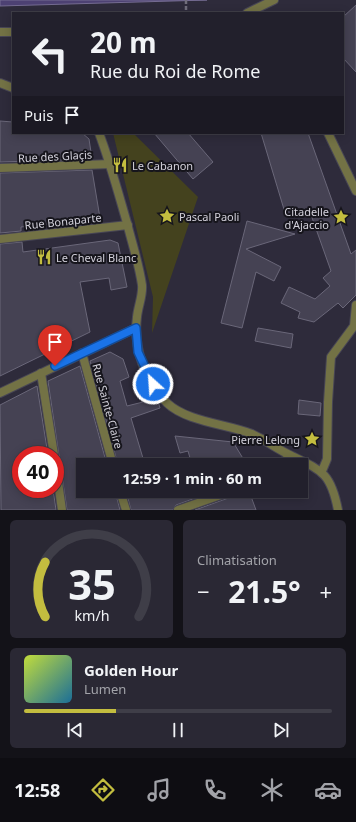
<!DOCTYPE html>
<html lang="fr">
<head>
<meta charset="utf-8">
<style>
	body { margin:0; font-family:"Noto Sans",sans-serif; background:#2a2834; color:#f1f3f6; height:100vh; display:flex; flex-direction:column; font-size:15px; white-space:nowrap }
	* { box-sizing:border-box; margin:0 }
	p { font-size:13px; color:#a2a3a9 }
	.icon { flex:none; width:22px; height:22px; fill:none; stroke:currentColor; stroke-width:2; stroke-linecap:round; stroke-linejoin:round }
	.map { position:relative; height:510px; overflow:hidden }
	.panel { display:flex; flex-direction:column; gap:10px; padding:10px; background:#131218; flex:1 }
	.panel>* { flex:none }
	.top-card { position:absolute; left:12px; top:12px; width:332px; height:122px; border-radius:0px; box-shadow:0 2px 10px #0003,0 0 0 1px #3f3e48; background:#22202c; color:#f1f3f6; overflow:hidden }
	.speed { position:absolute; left:12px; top:446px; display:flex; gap:8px; font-size:20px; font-weight:700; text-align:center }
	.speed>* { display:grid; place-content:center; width:52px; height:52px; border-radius:50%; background:#22202c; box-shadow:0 2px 10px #0003,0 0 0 1px #3f3e48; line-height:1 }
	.speed .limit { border:6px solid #d22; background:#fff; color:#111 }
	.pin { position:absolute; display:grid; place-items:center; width:34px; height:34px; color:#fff; margin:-41px -17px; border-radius:50% 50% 50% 0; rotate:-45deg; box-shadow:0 0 4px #0007 }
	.pin .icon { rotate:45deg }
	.me { position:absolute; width:44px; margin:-22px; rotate:334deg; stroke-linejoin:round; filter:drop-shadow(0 0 3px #0008) }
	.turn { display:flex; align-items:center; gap:14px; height:84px; padding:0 12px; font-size:18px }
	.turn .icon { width:52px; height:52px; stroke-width:2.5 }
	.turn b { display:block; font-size:28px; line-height:34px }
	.then { display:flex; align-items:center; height:38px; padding:0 12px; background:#0003; gap:8px; font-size:15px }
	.big { font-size:30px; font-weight:700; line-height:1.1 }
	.panel .widget { flex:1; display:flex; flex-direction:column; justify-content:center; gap:6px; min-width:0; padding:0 14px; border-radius:6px; background:#2a2834 }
	.panel .dial { align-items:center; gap:0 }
	.dial svg { height:104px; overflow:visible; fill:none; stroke:#3f3e48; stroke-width:7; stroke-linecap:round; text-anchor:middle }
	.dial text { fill:#f1f3f6; stroke:none }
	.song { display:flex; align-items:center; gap:12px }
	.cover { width:48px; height:48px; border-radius:6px; background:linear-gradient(135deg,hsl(70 70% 55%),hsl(200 70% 35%)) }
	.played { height:4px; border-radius:2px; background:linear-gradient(90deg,#c3bd3f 30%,#3f3e48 30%) }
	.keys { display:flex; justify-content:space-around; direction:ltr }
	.heat { display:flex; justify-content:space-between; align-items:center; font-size:22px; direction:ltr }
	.panel .tiles { flex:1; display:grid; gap:10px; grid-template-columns:1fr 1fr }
	.widget:last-child { grid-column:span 2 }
	.trip { position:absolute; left:76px; top:458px; width:232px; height:40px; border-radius:0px; background:#22202c; box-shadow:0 2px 10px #0003,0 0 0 1px #3f3e48; font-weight:700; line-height:40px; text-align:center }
	.dock { display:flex; height:64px; justify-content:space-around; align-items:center; background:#0e0d12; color:#a2a3a9 }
	.dock .icon { width:28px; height:28px }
	.dock .selected { color:#c3bd3f }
	.dock b { font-size:18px; color:#f1f3f6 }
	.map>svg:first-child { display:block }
	.green { fill:#44421e }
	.water { fill:#4d4173; stroke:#756c92 }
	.building { fill:#454253; stroke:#6a6779 }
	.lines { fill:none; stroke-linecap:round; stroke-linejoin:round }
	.service-casing { stroke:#484655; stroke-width:10 }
	.pedestrian-casing { stroke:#484655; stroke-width:10 }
	.minor-casing { stroke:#484655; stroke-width:10 }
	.tertiary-casing { stroke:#484655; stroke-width:10 }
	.path { stroke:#706d7b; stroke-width:2.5; stroke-dasharray:4 2; stroke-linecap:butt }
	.service { stroke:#737245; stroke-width:8 }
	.pedestrian { stroke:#737245; stroke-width:8 }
	.minor { stroke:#737245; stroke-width:8 }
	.tertiary { stroke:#737245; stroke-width:8 }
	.route-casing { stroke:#114b97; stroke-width:10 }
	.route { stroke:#1a73e8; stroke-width:7 }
	.labels { text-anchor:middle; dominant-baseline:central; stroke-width:4; stroke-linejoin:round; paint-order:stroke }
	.street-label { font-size:11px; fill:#d3d1db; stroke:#16151c }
	.poi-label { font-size:11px; fill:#d3d1db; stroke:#16151c; text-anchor:start }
</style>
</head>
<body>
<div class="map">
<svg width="356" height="510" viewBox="0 0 356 510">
	<rect width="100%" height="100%" fill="#2e2b3b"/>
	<!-- green -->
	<polygon class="green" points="113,133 133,133 198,197 152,333 153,297"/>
	<!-- water -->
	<polygon class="water" points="0,0 207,0 0,6"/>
	<!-- building -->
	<g class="building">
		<polygon points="356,5 356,72 343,58 343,17"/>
		<polygon points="0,121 13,122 13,133 82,133 89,139 92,159 0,162"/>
		<polygon points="154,133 188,133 213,162 193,179"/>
		<polygon points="261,133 308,133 351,254 356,250 356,295 343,308 338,303 314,322 298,318 300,312 281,303 289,287 315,299 330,286 323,278 331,271 310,212 286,216"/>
		<polygon points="92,170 100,218 21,227 21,231 0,233 0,173"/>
		<polygon points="247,221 295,234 246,249 281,267 274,281 256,272 242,328 221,323"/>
		<polygon points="110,240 118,243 127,287 111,290 109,278 80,282 90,332 0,376 0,244 22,242 23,252"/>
		<polygon points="258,328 293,334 291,348 255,341"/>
		<polygon points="110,352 123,359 129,377 120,381 127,406 155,399 158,401 160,408 131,418 145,465 118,465 90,361"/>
		<polygon points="80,366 107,465 83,465 83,491 115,491 120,510 67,510 48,381"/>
		<polygon points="37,386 48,455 21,455 21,489 53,489 56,510 1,510 0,405"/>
		<polygon points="299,400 321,403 320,416 298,414"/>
		<polygon points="175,436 233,442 247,465 192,465 188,451 180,453"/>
		<polygon points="126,491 215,491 176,505 173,510 131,510"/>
		<polygon points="237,491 249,491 256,510 195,510 234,496"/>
	</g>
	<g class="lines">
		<defs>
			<g id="service">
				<polyline points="247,13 274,0"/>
				<polyline points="0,32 13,32"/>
				<polyline points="328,133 356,191"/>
				<polyline points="322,471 327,459 328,402 331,357 354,326 356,305"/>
			</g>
			<g id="pedestrian">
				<polyline points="0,168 111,164"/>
				<polyline points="82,353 113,465"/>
				<polyline points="41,373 54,455"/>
				<polyline points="55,461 62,510"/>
				<polyline points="120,491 126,510"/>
			</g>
			<g id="minor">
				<polyline points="0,239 128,225"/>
				<polyline points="0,393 136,328"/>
				<polyline points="279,465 290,456"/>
				<polyline points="178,510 232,491"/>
			</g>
			<g id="tertiary">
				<polyline points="0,83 13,88"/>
				<path d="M99,133C110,162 118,192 127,223C132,243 139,264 142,285C143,296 138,306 137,317C133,347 145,382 167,403C187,422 227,424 252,434C266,440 278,450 292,456C323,471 331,474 338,510"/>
			</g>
		</defs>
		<!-- service casing -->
		<use href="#service" class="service-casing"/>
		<!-- pedestrian casing -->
		<use href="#pedestrian" class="pedestrian-casing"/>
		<!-- minor casing -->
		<use href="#minor" class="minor-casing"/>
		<!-- tertiary casing -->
		<use href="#tertiary" class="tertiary-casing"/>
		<!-- path -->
		<polyline class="path" points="186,0 186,13"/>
		<!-- service -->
		<use href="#service" class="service"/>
		<!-- pedestrian -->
		<use href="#pedestrian" class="pedestrian"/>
		<!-- minor -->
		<use href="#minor" class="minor"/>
		<!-- tertiary -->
		<use href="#tertiary" class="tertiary"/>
	</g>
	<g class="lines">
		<defs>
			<polyline id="route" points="55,366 136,328 138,352 153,384"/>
		</defs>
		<!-- route casing -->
		<use href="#route" class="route-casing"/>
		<!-- route -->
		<use href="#route" class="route"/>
	</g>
	<!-- icons -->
	<defs>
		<symbol id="restaurant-bare" viewBox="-9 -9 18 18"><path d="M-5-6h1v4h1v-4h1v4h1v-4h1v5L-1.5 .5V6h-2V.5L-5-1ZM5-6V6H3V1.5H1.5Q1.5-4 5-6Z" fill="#c3bd3f" stroke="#16151c" stroke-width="2.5" paint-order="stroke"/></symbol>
		<symbol id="sight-bare" viewBox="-9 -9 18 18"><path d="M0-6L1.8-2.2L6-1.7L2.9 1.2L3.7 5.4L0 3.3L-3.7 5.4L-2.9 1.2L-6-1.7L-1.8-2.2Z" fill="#c3bd3f" stroke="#16151c" stroke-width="2.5" paint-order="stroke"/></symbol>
	</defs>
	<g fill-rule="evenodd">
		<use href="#restaurant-bare" x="109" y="154" width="22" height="22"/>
		<use href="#sight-bare" x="156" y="205" width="22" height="22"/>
		<use href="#sight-bare" x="330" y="206" width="22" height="22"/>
		<use href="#restaurant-bare" x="33" y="246" width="22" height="22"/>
		<use href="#sight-bare" x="301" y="428" width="22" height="22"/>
	</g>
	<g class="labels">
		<!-- street labels -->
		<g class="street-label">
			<text transform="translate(55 156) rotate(-3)">Rue des Glaçis</text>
			<text transform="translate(63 221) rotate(-6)">Rue Bonaparte</text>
			<text transform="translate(108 406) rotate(75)">Rue Sainte-Claire</text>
		</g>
		<!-- poi labels -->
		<g class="poi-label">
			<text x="132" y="165">Le Cabanon</text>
			<text x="329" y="211" text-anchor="end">Citadelle<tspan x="329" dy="13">d'Ajaccio</tspan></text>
			<text x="179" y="216">Pascal Paoli</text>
			<text x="56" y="257">Le Cheval Blanc</text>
			<text x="300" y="439" text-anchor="end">Pierre Lelong</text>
		</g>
	</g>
</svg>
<div class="speed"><div class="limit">40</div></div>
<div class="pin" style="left:55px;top:366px;background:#d93025"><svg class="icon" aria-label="arrive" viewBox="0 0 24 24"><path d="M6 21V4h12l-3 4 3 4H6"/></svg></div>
<svg class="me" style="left:153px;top:384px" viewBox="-20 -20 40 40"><circle r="17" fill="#1a73e8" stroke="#fff" stroke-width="3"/><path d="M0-11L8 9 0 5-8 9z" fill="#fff"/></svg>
<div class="trip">12:59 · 1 min · 60 m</div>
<div class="top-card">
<div class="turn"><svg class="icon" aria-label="left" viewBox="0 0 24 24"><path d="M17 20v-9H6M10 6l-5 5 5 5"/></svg><div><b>20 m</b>Rue du Roi de Rome</div></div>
<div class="then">Puis<svg class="icon" aria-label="arrive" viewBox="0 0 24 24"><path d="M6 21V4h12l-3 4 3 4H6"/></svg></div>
</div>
</div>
<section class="panel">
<div class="tiles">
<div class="widget dial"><svg viewBox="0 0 100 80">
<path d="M14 69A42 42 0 1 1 86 69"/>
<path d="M14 69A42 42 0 0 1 14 27" stroke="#c3bd3f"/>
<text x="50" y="56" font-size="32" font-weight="700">35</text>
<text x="50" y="72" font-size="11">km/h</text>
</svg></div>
<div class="widget"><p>Climatisation</p>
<div class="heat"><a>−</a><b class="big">21.5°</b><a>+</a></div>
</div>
<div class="widget">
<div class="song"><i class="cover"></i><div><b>Golden Hour</b><p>Lumen</p></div></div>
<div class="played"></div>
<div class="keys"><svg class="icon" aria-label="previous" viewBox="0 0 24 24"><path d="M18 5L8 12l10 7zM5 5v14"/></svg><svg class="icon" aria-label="pause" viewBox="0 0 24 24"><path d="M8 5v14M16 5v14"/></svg><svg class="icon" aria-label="next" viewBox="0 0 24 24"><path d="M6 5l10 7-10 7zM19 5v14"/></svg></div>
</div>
</div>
</section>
<nav class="dock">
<b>12:58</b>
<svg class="icon selected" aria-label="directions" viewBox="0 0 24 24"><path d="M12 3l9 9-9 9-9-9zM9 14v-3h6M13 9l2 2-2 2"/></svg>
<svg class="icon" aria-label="music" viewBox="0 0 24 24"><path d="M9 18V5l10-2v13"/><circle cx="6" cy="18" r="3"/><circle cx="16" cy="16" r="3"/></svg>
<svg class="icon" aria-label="phone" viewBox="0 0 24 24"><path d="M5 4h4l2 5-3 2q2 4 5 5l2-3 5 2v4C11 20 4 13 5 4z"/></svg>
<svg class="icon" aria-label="climate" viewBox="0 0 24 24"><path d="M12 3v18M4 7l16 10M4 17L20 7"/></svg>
<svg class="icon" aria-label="car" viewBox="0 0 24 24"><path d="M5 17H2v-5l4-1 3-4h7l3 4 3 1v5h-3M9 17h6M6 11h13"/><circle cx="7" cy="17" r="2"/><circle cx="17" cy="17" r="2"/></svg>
</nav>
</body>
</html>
